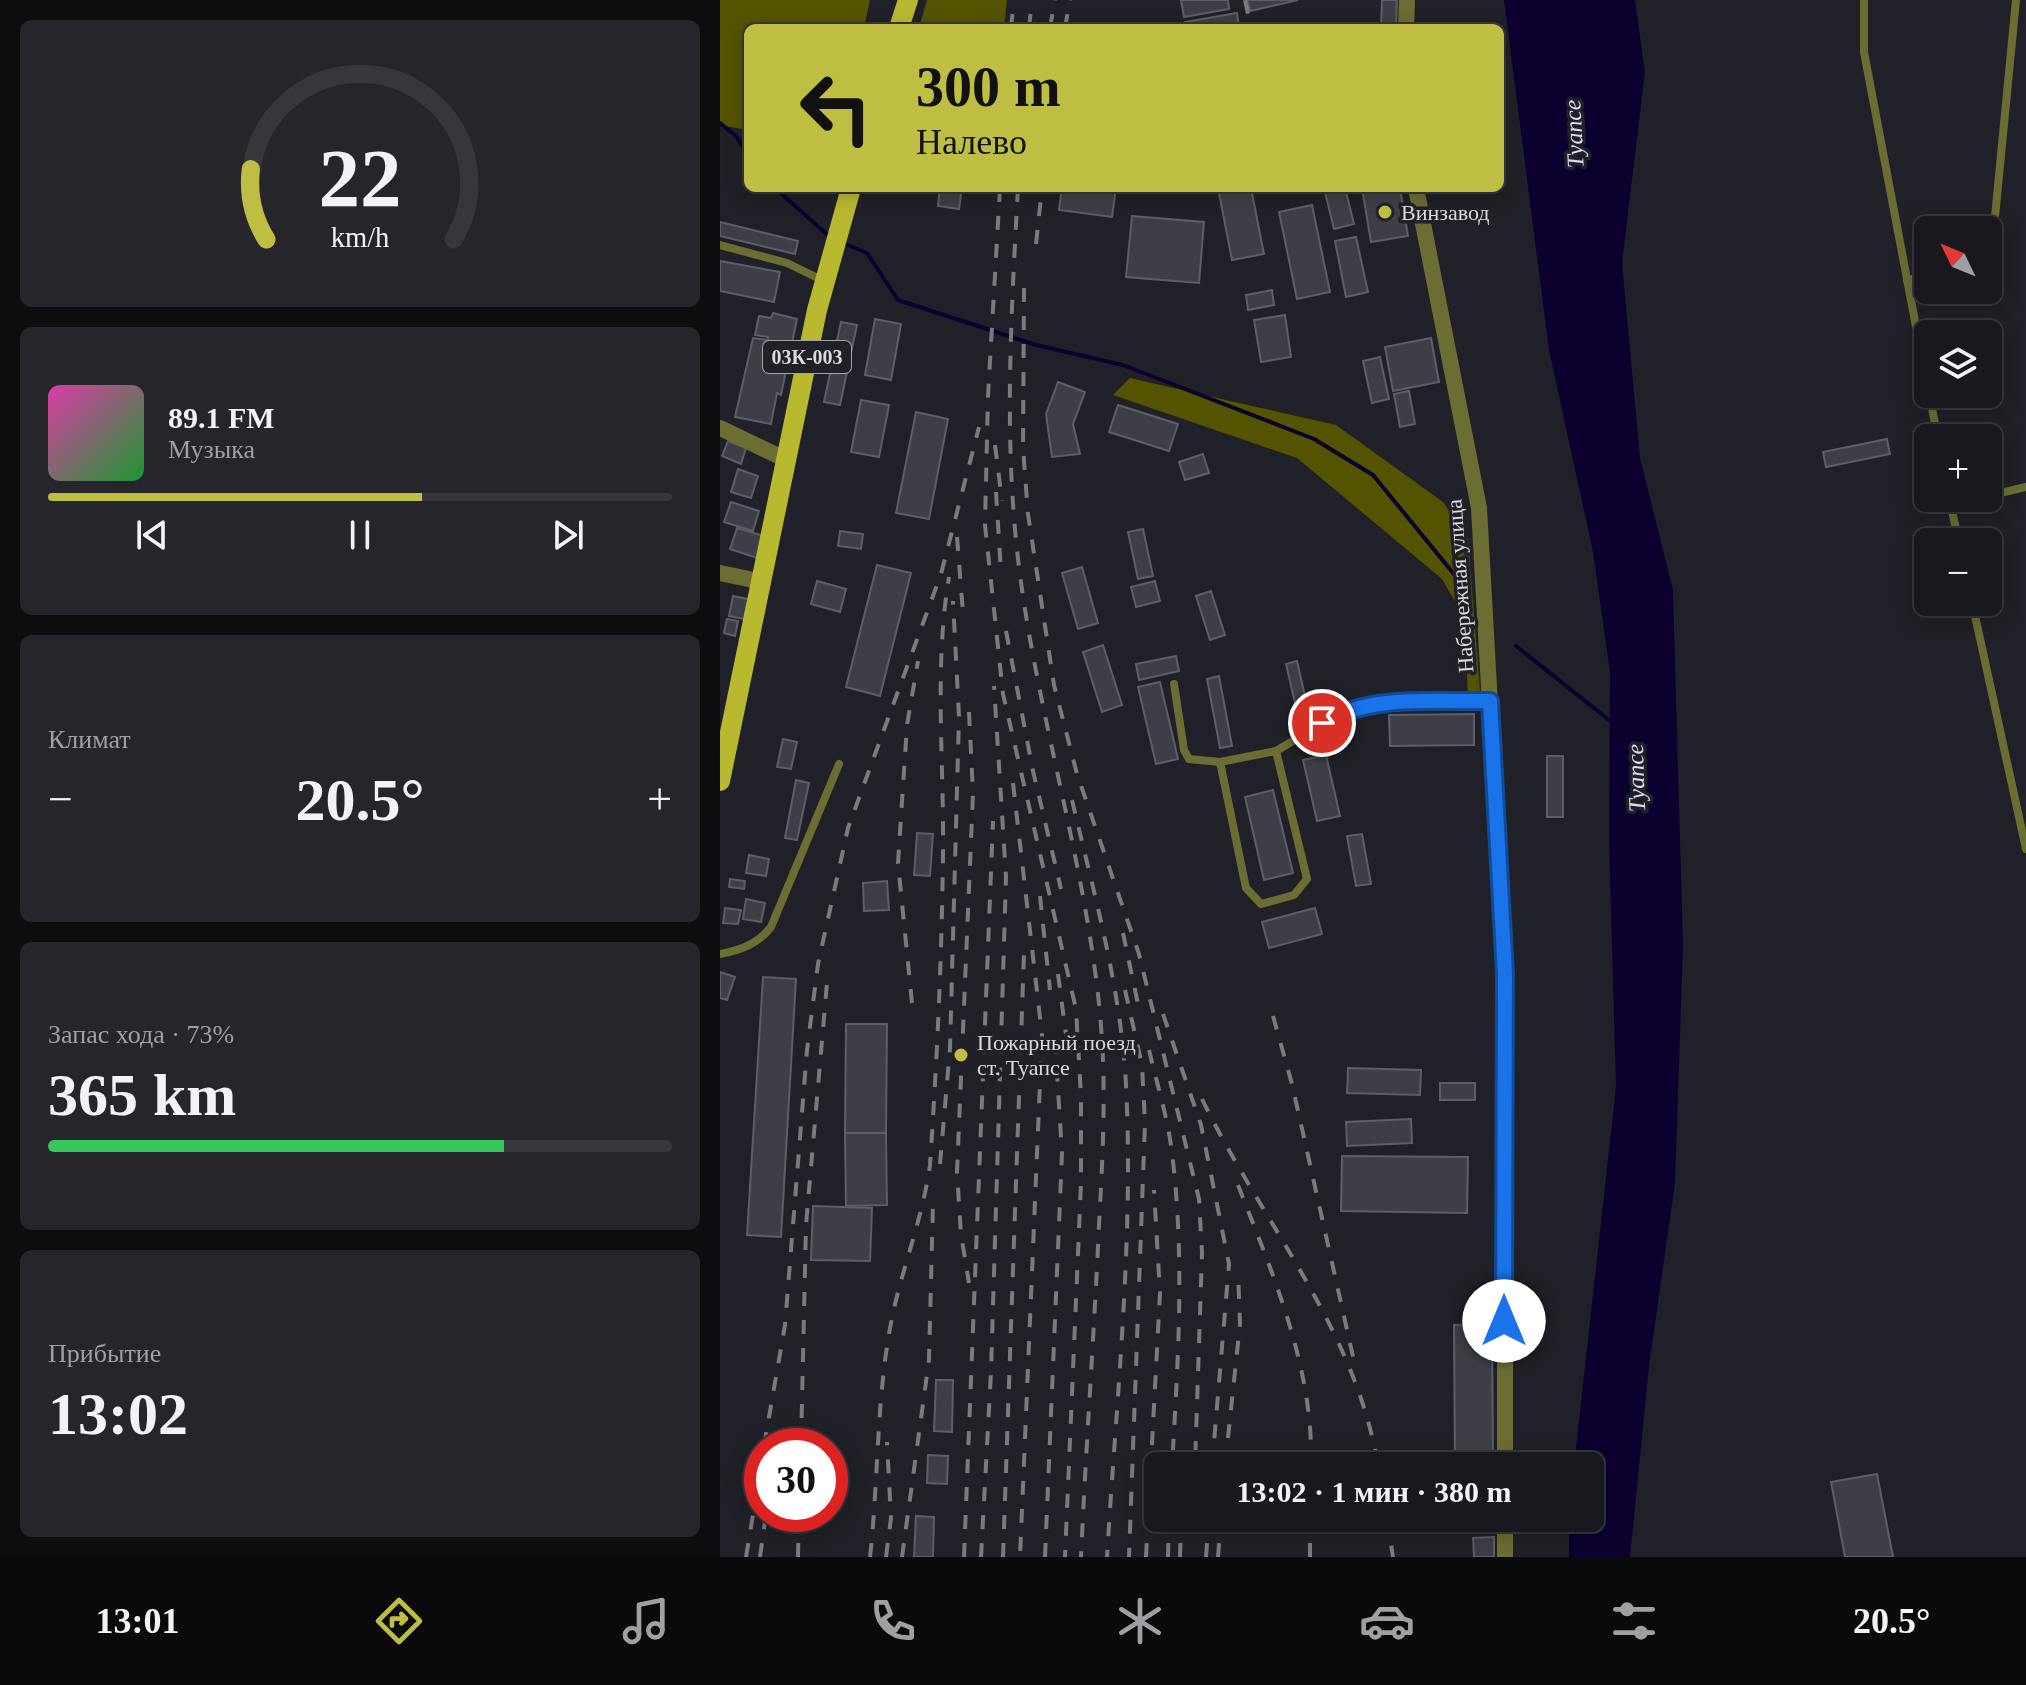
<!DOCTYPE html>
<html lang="ru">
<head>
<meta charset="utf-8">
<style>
	body { margin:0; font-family:"Times New Roman",serif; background:#25252b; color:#f1f3f6; height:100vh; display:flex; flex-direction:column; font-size:30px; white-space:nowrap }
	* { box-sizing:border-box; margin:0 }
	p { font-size:26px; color:#9fa0a4 }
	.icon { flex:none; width:44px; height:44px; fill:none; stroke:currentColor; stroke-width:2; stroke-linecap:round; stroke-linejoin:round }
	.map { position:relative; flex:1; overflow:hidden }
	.side { display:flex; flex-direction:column; gap:20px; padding:20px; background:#0d0d10; width:720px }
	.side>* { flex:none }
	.banner { position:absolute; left:24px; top:24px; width:760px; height:168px; border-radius:12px; box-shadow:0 4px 20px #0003,0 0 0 2px #36373c; background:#bebf42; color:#111; overflow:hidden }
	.needle { width:52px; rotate:313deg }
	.controls { position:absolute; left:1194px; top:216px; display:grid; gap:16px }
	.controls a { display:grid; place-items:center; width:88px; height:88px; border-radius:12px; background:#18181e; box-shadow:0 4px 20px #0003,0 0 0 2px #36373c; font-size:40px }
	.speed { position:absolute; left:24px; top:1428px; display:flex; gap:16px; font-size:40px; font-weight:700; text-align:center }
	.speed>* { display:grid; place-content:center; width:104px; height:104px; border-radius:50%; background:#18181e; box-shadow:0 4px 20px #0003,0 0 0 2px #36373c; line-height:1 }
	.speed .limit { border:12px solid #d22; background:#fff; color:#111 }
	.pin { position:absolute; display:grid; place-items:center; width:68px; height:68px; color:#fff; margin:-34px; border:4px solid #fff; border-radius:50%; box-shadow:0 2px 8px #0007 }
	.me { position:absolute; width:88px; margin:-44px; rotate:0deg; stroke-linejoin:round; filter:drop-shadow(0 0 6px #0008) }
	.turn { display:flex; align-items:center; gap:28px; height:168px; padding:0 40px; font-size:36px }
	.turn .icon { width:104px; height:104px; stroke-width:2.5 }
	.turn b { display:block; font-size:56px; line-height:68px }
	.big { font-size:60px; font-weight:800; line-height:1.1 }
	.side .card { flex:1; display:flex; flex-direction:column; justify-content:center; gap:12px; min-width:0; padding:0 28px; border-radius:12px; background:#25252b }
	.side .dial { align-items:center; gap:0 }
	.dial svg { height:208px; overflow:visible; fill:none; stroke:#36373c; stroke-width:7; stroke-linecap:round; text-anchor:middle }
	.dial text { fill:#f1f3f6; stroke:none }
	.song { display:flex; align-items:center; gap:24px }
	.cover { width:96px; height:96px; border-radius:12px; background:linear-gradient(135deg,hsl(320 70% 55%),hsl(130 70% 35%)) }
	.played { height:8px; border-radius:4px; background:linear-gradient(90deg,#bebf42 60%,#36373c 60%) }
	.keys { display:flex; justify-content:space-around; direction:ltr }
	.heat { display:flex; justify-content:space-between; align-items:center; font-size:44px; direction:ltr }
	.charge { height:12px; border-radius:6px; background:linear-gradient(90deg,#34c759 73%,#36373c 0) }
	.trip { position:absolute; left:424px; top:1452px; width:460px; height:80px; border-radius:12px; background:#18181e; box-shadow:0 4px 20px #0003,0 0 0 2px #36373c; font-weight:800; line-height:80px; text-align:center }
	.dock { display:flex; height:128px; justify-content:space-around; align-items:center; background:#0a0a0c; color:#9fa0a4 }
	.dock .icon { width:56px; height:56px }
	.dock .current { color:#bebf42 }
	.dock b { font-size:36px; color:#f1f3f6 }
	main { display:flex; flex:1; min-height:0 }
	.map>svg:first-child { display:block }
	.forest { fill:#535300 }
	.water { fill:#0c002f }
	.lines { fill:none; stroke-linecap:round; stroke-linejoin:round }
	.stream { stroke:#0c002f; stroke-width:4 }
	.building { fill:#3e3e47; stroke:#5e5e68; stroke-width:2 }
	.lane { stroke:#6c6d33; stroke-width:8 }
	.street { stroke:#6c6d33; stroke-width:16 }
	.primary { stroke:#b9b930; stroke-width:20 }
	.rail { stroke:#7a7a81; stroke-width:4; stroke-dasharray:14 14; stroke-linecap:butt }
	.route-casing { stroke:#114b97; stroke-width:20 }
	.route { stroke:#1a73e8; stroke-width:14 }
	.poi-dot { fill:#bebf42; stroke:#202028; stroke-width:3 }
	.labels { text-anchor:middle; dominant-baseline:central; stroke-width:7; stroke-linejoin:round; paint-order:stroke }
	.shield { fill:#202028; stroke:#a2a2a9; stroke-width:2 }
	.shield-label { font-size:20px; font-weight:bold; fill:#dadae0 }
	.poi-label { font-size:22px; fill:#dadae0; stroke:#202028; text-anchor:start }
	.street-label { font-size:22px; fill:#dadae0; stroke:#202028 }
	.water-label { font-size:24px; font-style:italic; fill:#dbdbf1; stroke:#202028 }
</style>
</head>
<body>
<main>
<section class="side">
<div class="card dial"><svg viewBox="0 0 100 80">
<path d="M14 69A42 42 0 1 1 86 69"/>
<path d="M14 69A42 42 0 0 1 8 42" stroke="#bebf42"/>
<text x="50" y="56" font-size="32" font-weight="700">22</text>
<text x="50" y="72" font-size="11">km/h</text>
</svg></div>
<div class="card">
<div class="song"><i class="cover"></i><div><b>89.1 FM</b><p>Музыка</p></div></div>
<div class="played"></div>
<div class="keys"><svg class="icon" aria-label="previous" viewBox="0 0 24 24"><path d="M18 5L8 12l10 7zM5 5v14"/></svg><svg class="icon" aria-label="pause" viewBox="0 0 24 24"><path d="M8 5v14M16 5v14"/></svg><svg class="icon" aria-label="next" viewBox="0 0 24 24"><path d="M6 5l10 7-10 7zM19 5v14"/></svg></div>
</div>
<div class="card"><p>Климат</p>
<div class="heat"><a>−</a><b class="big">20.5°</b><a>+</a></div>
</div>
<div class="card"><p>Запас хода · 73%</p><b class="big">365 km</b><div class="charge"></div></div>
<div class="card"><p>Прибытие</p><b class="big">13:02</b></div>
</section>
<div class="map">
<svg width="1306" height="1557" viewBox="0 0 1306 1557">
	<rect width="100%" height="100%" fill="#202028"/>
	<!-- forest -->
	<g class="forest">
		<polygon points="0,0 150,0 144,28 28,28 28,130 0,125"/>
		<polygon points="207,0 287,0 284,28 199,28"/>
		<polygon points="410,378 616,425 723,502 748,539 760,691 748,695 744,617 722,579 577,458 393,395"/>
	</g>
	<!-- water -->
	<polygon class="water" points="784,0 915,0 925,72 902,263 920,458 953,590 963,946 955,1183 929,1366 910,1557 849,1557 849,1518 870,1518 870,1466 854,1466 896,1087 889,839 890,672 873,552 829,350"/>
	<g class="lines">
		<!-- stream -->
		<g class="stream">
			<polyline points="0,123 16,136 28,155"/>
			<polyline points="55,188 111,238"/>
			<polyline points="123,243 147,253 178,300 316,345 403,365 594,439 653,475 738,579"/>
			<polyline points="796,646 894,724"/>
		</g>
	</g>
	<!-- building -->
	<g class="building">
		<polygon points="461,0 508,0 509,9 464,17"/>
		<polygon points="527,0 578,0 530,11"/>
		<polygon points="662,0 677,0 676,26 661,26"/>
		<polygon points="517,13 519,28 466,28 465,22"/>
		<polygon points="220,188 242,188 239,209 218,206"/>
		<polygon points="342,188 396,188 392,217 339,210"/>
		<polygon points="498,188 531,188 544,254 512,260"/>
		<polygon points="604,188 625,188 634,224 614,229"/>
		<polygon points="642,188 680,188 688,236 651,242"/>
		<polygon points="592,205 610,292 577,299 559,212"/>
		<polygon points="412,216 484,222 479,283 406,277"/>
		<polygon points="0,222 78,241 75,254 0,236"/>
		<polygon points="636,237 648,292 626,297 615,241"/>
		<polygon points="0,261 60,272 54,302 0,291"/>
		<polygon points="552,290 554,305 528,310 526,295"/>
		<polygon points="53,313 77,319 61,395 57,393 51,424 15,417 33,338 48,340 48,337 35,335 39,316 51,318"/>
		<polygon points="565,315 571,357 541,362 534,320"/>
		<polygon points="155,319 181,324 171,380 145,375"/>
		<polygon points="121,322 137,325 120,405 104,402"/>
		<polygon points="711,338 719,382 673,391 665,347"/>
		<polygon points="660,357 669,399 652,403 643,361"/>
		<polygon points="1279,381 1282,398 1255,403 1253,394 1268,394 1268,383"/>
		<polygon points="338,382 365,392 353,424 360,454 332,457 326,414"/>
		<polygon points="689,391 695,424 680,427 674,394"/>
		<polygon points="141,400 169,405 159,457 131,452"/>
		<polygon points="398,405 458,424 449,451 389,432"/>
		<polygon points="196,412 228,419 209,519 176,513"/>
		<polygon points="1167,439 1170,454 1106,467 1103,452"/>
		<polygon points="8,441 26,448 21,464 2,456"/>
		<polygon points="483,454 489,473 465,480 459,462"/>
		<polygon points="18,469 38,476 31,498 11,492"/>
		<polygon points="11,502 39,511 33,531 4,522"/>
		<polygon points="17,528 44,536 37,558 10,549"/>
		<polygon points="423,529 433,576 418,579 408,532"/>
		<polygon points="120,531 143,534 141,549 118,546"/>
		<polygon points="157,565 191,573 160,696 126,687"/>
		<polygon points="362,567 378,623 358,629 342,573"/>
		<polygon points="97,581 126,589 120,612 91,604"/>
		<polygon points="435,581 440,601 416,607 411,587"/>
		<polygon points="491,591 505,635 490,640 476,596"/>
		<polygon points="13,596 28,599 24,619 9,616"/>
		<polygon points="7,619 18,621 15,636 4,633"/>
		<polygon points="383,645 402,705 382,712 363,652"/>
		<polygon points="456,656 459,671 419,680 416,664"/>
		<polygon points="577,661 589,714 578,716 566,664"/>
		<polygon points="499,676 512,746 500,748 487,679"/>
		<polygon points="440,682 458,759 436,764 418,687"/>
		<polygon points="754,714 754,745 670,746 669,715"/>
		<polygon points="63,739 77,742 71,769 57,767"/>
		<polygon points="606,755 620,816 597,821 583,760"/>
		<rect x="827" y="756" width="16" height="61"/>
		<polygon points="76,780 89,783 77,840 65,838"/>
		<polygon points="553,790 573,873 544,880 525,797"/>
		<polygon points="197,833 213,834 210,876 194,875"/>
		<polygon points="642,834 651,884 636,886 627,836"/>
		<polygon points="29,855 49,859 46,876 26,873"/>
		<polygon points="10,879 25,881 24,889 9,887"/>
		<polygon points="167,881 169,910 144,911 143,883"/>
		<polygon points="26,899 45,903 41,922 23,919"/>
		<polygon points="5,908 21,910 18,924 3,923"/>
		<polygon points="595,908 602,934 549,948 542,922"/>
		<polygon points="0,972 15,977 7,1000 0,998"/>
		<polygon points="43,977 76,979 61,1237 27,1235"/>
		<polygon points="126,1024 167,1024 166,1133 125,1133"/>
		<polygon points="628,1068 701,1070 700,1095 627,1093"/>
		<rect x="720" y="1083" width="35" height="17"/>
		<polygon points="691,1119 692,1143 627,1146 626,1122"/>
		<polygon points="125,1133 166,1133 167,1205 126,1206"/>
		<polygon points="622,1156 748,1157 747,1213 621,1211"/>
		<polygon points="93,1206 152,1208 150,1261 91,1260"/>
		<polygon points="772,1324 773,1466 735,1466 734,1325"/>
		<polygon points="216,1380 233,1380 232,1432 214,1431"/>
		<polygon points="208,1455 228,1456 227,1484 207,1483"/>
		<polygon points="1157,1474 1173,1557 1125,1557 1111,1482"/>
		<polygon points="196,1516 214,1517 213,1557 194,1557"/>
		<polygon points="735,1518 774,1518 774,1530 735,1531"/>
		<polygon points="774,1537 774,1557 754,1557 753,1538"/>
	</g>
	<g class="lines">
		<!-- lane -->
		<g class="lane">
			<polyline points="1144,0 1144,52 1208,390"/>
			<polyline points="1265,230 1275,217 1296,0"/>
			<polyline points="0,245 67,263 104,281"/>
			<polyline points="1187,281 1208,273"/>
			<polyline points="1209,394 1218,438"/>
			<polyline points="1268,496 1306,487"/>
			<polyline points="1229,498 1239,542"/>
			<polyline points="1231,504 1258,498"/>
			<polyline points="1252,602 1306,849"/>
			<polyline points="454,684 464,750 469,759 500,762 556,751 625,710 662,704 769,701"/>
			<polyline points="500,762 526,888 541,904 574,895 587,879 556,751"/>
			<path d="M0,954C21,950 38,944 51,927L119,764"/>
		</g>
		<!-- street -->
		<g class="street">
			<polyline points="686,28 687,0"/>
			<polyline points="696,188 759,508 785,974 785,1466"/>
			<polyline points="0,428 67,460"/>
			<polyline points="0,573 43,582"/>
			<polyline points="785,1518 785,1557"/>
		</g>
		<!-- primary -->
		<g class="primary">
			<polyline points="179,28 188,0"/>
			<polyline points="0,781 97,310 131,188"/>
		</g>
		<!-- rail -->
		<g class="rail">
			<polyline points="525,0 531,28"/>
			<polyline points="291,28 294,0"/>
			<polyline points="309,28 312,0"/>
			<polyline points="330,28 335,0"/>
			<polyline points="345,28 350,0"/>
			<polyline points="280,188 268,396 265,525 283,694 356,1009 361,1096 361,1183 345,1557"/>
			<path d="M298,188C291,317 283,446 300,575C319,719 364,860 379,1004C387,1078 383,1151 379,1225C374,1336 366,1446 361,1557"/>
			<polyline points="316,244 322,188"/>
			<polyline points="304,288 303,448 308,514 334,685 357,774 419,954 479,1199 482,1253 475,1466"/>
			<polyline points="275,445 282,501"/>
			<polyline points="276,492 281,572"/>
			<polyline points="237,537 243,613"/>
			<polyline points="286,631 313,771 341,889"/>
			<polyline points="249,712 253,793 237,1172 241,1234 249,1283"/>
			<polyline points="293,783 322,1035 300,1557"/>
			<path d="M352,800C374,894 401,988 406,1085C414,1237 396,1404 387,1557"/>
			<polyline points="320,896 330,990"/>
			<polyline points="403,933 418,1004"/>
			<polyline points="338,974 348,1050"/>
			<polyline points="405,990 422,1065 425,1123 409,1557"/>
			<polyline points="192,1003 178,863 187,725 198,661"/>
			<polyline points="443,1014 481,1125 509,1264 492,1466"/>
			<polyline points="553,1016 572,1084 634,1361"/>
			<path d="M429,1050C437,1084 448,1119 452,1153C465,1258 458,1361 452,1466"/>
			<path d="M482,1099C541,1221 636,1329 658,1466"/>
			<polyline points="220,1164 230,1048 239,716 233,601"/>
			<path d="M518,1185C553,1275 594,1368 591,1466"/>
			<polyline points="44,1446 65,1325 87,1050 98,964 128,828 221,574 259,427"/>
			<polyline points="81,1446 86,1225 107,983"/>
			<polyline points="505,1466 520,1324 518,1271"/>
			<polyline points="667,1518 673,1557"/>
			<polyline points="26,1557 42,1461"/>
			<polyline points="40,1557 46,1514"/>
			<polyline points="78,1557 79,1514"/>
			<path d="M150,1557C159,1476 156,1393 173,1313C184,1263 203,1216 210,1165C217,1060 222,955 223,850C224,759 214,667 229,577"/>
			<polyline points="166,1557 171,1518 167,1442"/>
			<polyline points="182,1557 209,1360 213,1203"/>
			<polyline points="244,1557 273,821"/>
			<polyline points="261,1557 271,1372 286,877 274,686"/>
			<polyline points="283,1557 304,953"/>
			<polyline points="325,1557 342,1153 334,1026"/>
			<polyline points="426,1557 440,1293 434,1190"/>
			<polyline points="448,1557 449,1518"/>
			<polyline points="460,1557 461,1518"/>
			<polyline points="486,1557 489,1518"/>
			<polyline points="498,1557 501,1518"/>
			<polyline points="590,1557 590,1518"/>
		</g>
	</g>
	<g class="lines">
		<defs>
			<path id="route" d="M602,723C651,694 715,702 770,701L785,974L784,1321"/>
		</defs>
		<!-- route casing -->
		<use href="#route" class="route-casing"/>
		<!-- route -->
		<use href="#route" class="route"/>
	</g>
	<!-- markers -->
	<g class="poi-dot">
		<circle cx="665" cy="212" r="8"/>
		<circle cx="241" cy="1055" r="8"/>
	</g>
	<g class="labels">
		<!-- shield labels -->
		<rect class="shield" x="43" y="341" width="88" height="32" rx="6"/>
		<g class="shield-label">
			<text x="87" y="357">03К-003</text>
		</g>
		<!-- poi labels -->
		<g class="poi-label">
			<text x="681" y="212">Винзавод</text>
			<text x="257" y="1042">Пожарный поезд<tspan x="257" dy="25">ст. Туапсе</tspan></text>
		</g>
		<!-- street labels -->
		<g class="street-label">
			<text transform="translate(740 586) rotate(-94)">Набережная улица</text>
		</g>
		<!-- water labels -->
		<g class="water-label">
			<text transform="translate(854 134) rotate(-93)">Туапсе</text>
			<text transform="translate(916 778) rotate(-92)">Туапсе</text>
		</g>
	</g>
</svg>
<div class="controls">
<a><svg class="needle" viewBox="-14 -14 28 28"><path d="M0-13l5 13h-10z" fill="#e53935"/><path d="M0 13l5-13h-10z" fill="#9fa0a4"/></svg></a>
<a><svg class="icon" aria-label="layers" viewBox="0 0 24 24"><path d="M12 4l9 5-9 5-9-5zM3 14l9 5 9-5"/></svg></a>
<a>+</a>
<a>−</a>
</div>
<div class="speed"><div class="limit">30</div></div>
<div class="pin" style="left:602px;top:723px;background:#d93025"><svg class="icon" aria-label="arrive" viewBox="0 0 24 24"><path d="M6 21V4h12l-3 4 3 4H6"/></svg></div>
<svg class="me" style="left:784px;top:1321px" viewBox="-20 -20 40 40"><circle r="19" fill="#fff"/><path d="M0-13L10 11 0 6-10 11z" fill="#1a73e8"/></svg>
<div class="trip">13:02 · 1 мин · 380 m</div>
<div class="banner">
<div class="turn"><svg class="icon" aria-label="left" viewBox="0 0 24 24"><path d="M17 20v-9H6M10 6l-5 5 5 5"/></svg><div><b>300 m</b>Налево</div></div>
</div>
</div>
</main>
<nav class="dock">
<b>13:01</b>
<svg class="icon current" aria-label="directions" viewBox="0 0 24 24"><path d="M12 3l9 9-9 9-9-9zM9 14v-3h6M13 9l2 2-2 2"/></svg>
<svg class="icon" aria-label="music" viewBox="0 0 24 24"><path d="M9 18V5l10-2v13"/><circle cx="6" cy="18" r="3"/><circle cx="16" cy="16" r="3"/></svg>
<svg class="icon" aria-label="phone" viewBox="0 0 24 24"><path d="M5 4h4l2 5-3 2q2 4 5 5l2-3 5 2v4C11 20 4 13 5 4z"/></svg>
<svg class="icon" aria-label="climate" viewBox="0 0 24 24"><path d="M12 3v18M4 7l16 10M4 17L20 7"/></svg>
<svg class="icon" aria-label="car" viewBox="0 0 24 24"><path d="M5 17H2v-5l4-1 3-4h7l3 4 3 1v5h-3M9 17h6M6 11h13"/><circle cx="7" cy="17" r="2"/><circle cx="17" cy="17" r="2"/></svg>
<svg class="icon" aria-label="filters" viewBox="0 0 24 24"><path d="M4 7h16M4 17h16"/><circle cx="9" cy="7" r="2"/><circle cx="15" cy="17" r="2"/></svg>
<b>20.5°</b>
</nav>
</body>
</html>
